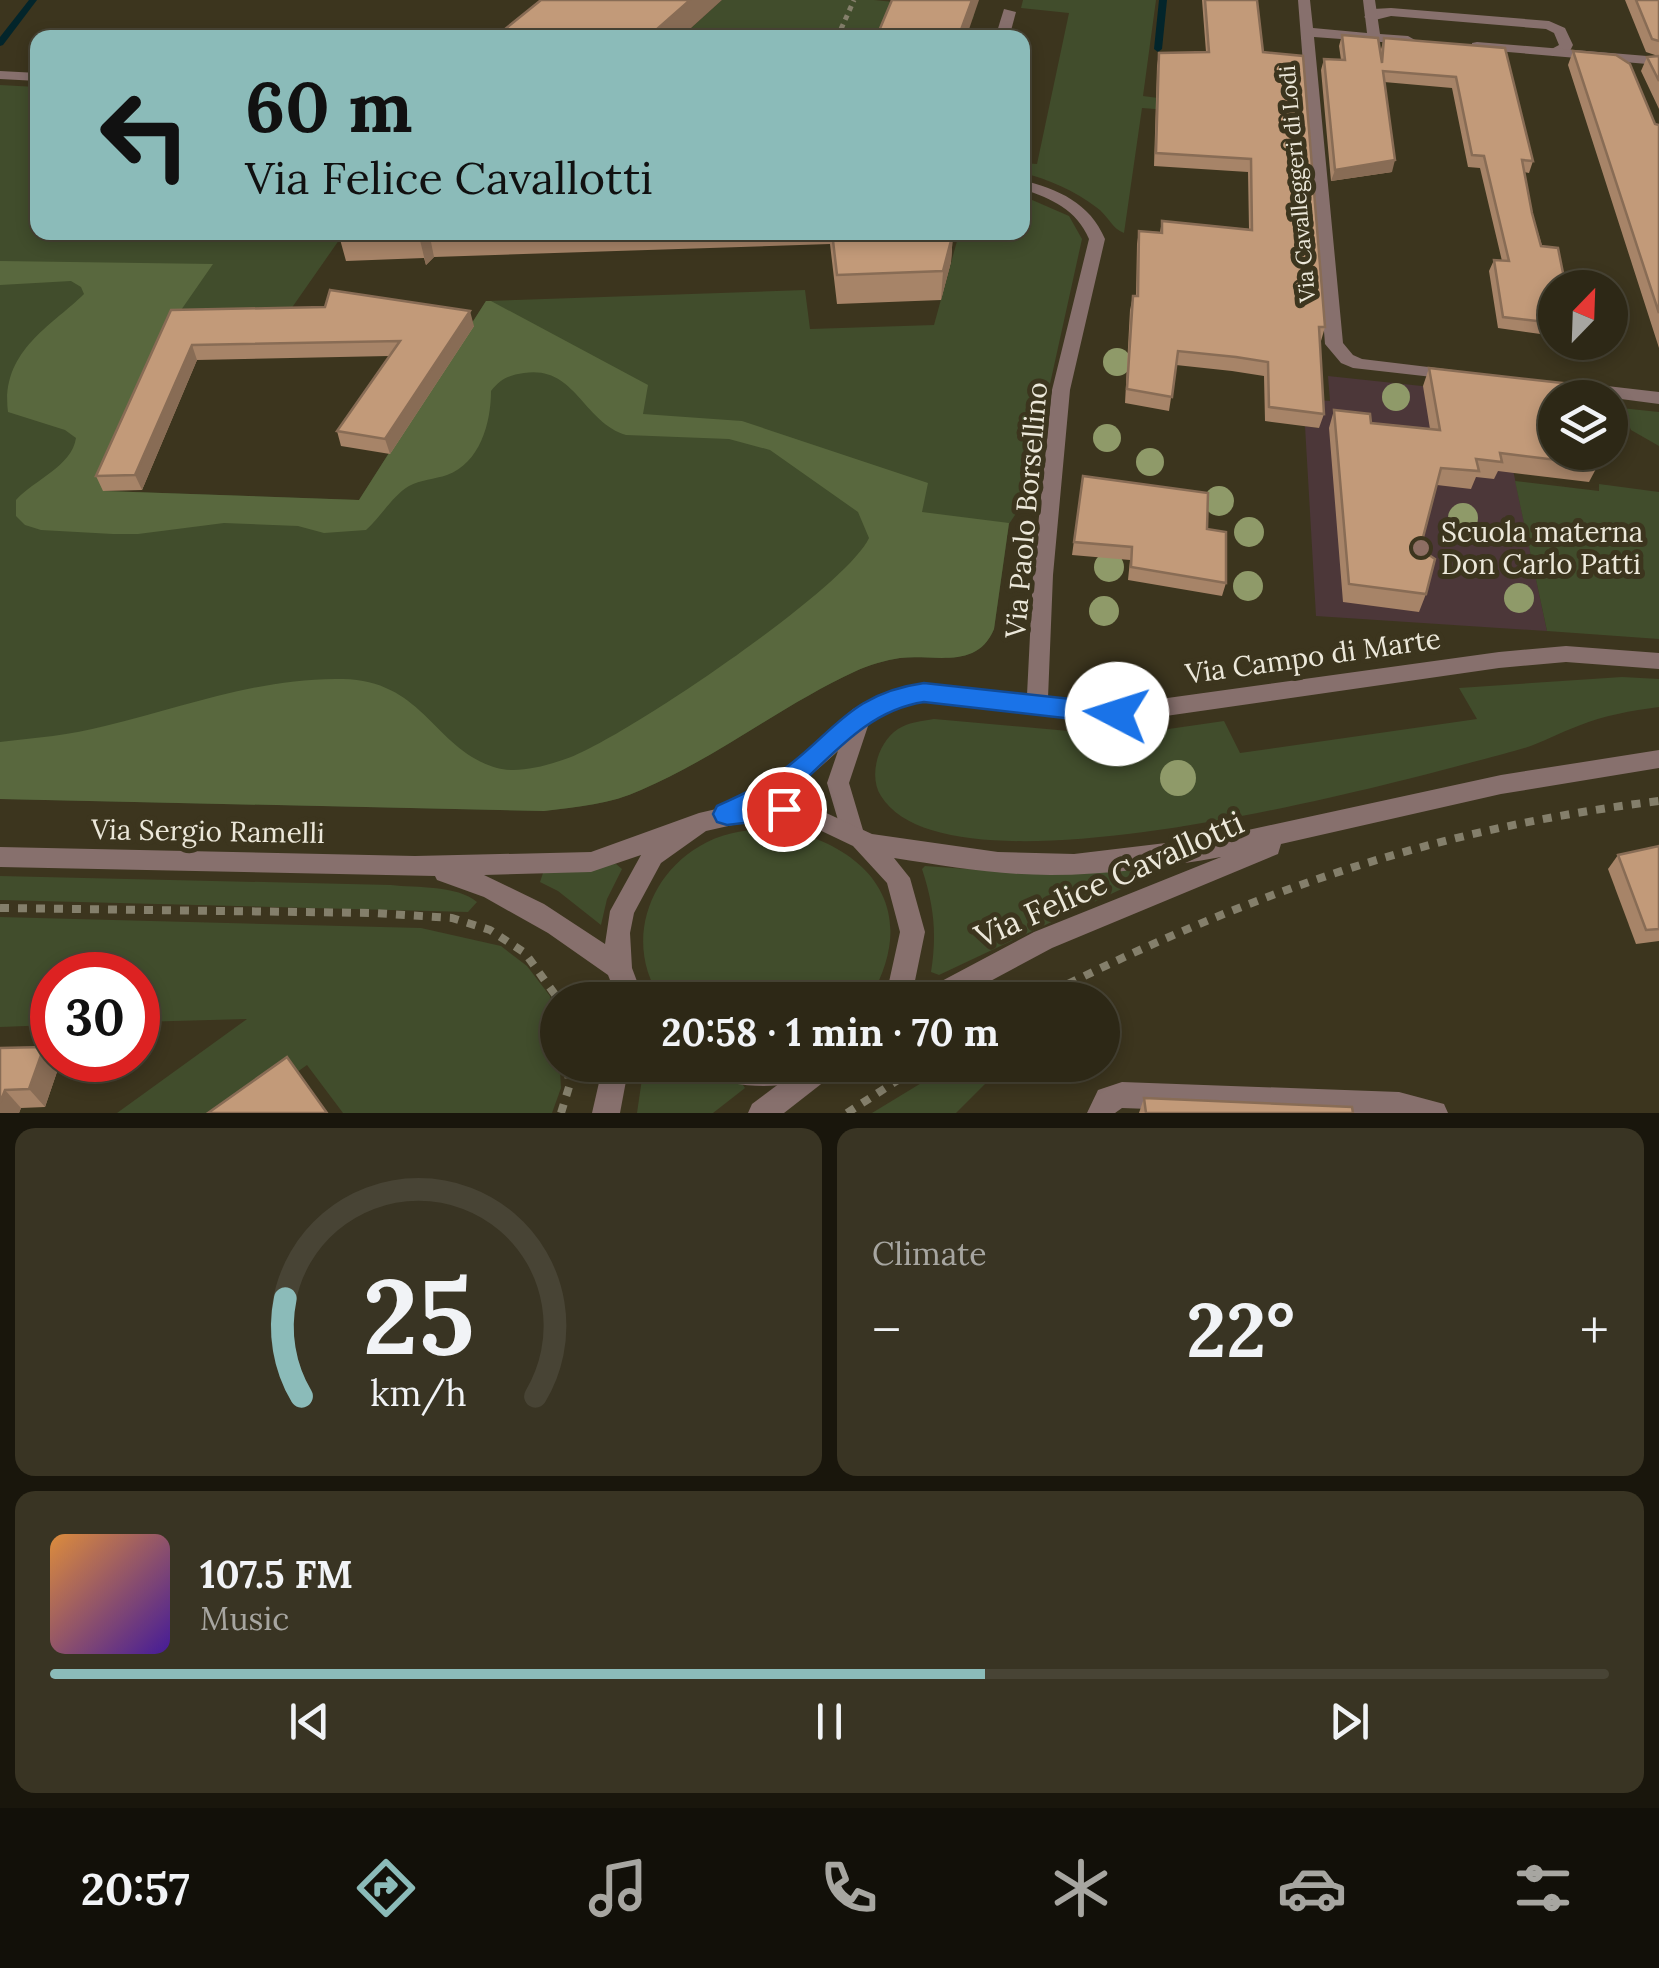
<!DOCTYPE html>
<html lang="en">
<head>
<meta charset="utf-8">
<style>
	body { margin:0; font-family:Lora,serif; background:#393423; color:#f1f3f6; height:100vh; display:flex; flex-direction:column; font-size:38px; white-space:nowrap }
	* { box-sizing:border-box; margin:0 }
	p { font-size:32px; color:#a7a6a1 }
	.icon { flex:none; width:55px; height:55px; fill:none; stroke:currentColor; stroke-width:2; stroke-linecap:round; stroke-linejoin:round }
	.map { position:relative; height:1113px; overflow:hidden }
	.side { display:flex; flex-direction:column; gap:15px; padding:15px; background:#19160c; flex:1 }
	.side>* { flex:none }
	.top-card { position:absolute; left:30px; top:30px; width:1000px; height:210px; border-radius:20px; box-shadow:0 5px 15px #0003,0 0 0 2px #484435; background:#8bbbb9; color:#111; overflow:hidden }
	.needle { width:65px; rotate:23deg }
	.controls { position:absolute; left:1538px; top:270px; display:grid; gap:20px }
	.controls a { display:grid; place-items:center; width:90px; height:90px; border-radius:50%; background:#2d2816; box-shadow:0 5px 15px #0003,0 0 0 2px #484435; font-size:50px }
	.speed { position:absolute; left:30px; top:952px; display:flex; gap:20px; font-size:50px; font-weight:700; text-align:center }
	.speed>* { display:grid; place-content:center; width:130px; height:130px; border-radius:50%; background:#2d2816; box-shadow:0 5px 15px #0003,0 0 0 2px #484435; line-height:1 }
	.speed .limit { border:15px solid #d22; background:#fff; color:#111 }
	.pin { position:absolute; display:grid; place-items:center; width:85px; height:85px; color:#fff; margin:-42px; border:5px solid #fff; border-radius:50%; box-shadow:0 2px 10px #0007 }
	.me { position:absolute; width:110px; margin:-55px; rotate:275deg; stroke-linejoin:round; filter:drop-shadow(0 0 8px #0008) }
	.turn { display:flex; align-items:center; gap:35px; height:210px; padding:0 50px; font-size:45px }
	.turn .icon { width:130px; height:130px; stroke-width:2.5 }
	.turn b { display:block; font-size:70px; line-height:85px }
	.big { font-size:75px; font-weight:700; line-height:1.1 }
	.side .tile { flex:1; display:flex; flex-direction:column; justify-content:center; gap:15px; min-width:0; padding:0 35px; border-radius:20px; background:#393423 }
	.side .dial { align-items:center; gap:0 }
	.dial svg { height:260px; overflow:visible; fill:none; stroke:#484435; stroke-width:7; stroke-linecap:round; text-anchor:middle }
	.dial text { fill:#f1f3f6; stroke:none }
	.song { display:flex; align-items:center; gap:30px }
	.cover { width:120px; height:120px; border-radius:15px; background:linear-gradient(135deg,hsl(30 70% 55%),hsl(260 70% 35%)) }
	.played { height:10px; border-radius:5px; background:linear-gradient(90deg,#8bbbb9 60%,#484435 60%) }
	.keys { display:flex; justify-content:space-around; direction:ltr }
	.heat { display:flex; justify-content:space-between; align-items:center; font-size:55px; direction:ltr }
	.side .tiles { flex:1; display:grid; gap:15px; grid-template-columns:1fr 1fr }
	.tile:last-child { grid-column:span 2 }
	.trip { position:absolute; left:540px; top:982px; width:580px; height:100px; border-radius:50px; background:#2d2816; box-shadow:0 5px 15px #0003,0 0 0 2px #484435; font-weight:700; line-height:100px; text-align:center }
	.menu { display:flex; height:160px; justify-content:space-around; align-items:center; background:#121009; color:#a7a6a1 }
	.menu .icon { width:70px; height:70px }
	.menu .selected { color:#8bbbb9 }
	.menu b { font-size:45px; color:#f1f3f6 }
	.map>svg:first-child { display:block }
	.education { fill:#4c3739 }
	.green { fill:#414d2c }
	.forest { fill:#59683e }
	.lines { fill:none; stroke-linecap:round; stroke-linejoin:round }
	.stream { fill:#03252b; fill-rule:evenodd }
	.path-far1 { stroke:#847f6b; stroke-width:5; stroke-dasharray:5 5; stroke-linecap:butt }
	.path { stroke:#847f6b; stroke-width:8; stroke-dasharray:9 9; stroke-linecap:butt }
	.service { fill:#87706d; fill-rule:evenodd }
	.minor { fill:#87706d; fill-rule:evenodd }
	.tertiary { fill:#87706d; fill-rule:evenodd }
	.tree { fill:#8f9a69 }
	.wall { fill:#a78468 }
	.shaded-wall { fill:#886c55 }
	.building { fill:#c29a79; stroke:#886c55; stroke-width:2.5 }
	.route { fill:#1a73e8; stroke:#114b97; stroke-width:2.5 }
	.education-dot { fill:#8d6e63; stroke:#3c351e; stroke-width:4 }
	.labels { text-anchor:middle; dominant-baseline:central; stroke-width:10; stroke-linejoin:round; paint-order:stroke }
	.far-street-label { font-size:22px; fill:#ece8da; stroke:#3c351e }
	.street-label { font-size:28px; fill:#ece8da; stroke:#3c351e }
	.poi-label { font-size:28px; fill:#ece8da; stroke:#3c351e; text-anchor:start }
	.near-street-label { font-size:32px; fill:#ece8da; stroke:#3c351e }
</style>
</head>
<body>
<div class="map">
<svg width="1659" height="1113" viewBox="0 0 1659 1113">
	<rect width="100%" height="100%" fill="#3c351e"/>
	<!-- education -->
	<polygon class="education" points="1328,376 1497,394 1547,631 1316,616 1305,426 1319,428 1318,400 1330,401"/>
	<!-- green -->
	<g class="green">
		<polygon points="722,0 874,0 975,10 973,19 899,11 888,37 680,38"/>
		<path d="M1023,0H1156L1143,96L1181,101L1180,111L1142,108L1124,233C1112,229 1108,215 1096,207C1075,191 1048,179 1023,173V163L1037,164L1069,13L1021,8Z"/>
		<path d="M0,85L37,87L38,232L344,233L291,309L179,313L105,491L359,500L486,301L805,290L810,329L934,325L957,241L930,242L928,233L1022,232L1023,196L1069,216L1082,239L1048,393L1035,485L1009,524L994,629C977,670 935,654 900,658C886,660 869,665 856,671C782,705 716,758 641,790C611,804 577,807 544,811L0,799Z"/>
		<polygon points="1621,408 1659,412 1659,446 1631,430"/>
		<polygon points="1515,481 1599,491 1599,484 1659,492 1659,639 1547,631"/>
		<path d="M1622,677L1659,679V707C1631,711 1604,715 1578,726C1556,734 1536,746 1514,751C1406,780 950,908 881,796C868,776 878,742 898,729C909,722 922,721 934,719L1102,734H1134L1224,721L1240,753L1477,719L1459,688Z"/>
		<path d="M775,827C869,845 923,908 869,1000H662C625,948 645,878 700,846C722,832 750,830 775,827Z"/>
		<polygon points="616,864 622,869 607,899 601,925 558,891 540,882 544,870"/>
		<path d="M1163,864L1162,870L939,975L931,972C937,934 934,906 922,869L925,866L1010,872Z"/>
		<path d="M0,876L391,885C417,888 457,885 477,902L468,912L0,900Z"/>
		<polygon points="0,917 421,928 501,946 527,966 550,996 557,1019 561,1088 552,1113 343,1113 307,1065 239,1113 117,1113 247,1019 138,1022 138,975 52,975 52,1025 0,1027"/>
		<polygon points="644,1065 684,1065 741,1082 745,1088 713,1113 637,1113"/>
		<polygon points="951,1065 1004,1065 956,1113 872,1113"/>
	</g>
	<!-- forest -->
	<path class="forest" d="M0,261L213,264L179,313L104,491L359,500L486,301H491L648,385L643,414L742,421L928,483L922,512L1009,523L994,629C977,670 935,654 900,658C886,660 869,665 856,671C782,705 716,758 641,790C611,804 577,807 544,811L0,799V742C35,738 71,735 105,726C184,707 261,677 343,679C425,681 434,750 497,768C519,774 550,765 571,757C628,735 846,588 869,538L858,512L770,450L729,439L626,435C583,422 575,365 524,373C509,375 500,379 491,391C491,423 480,463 447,475C435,479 420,480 409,486C392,496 381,517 366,530L324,533L298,526L224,523L138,534H113L41,530L25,525L16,516V500C34,480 72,466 76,438L65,430L8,412C0,351 53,325 84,294L81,287L71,281L0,285Z"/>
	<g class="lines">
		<!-- stream -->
		<g class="stream">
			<polygon points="29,0 37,0 3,45 0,46 0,37"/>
			<polygon points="1159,0 1167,0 1162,49 1158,52 1154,49"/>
		</g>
		<!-- path-far1 -->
		<polyline class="path-far1" points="837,38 854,0"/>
		<!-- path -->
		<g class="path">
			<polyline points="0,908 374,913 452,918 490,930 525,953 559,1000"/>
			<path d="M1036,1000C1241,896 1430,829 1659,801"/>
			<polyline points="561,1113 569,1087 568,1065"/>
			<polyline points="847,1113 921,1065"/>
		</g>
		<!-- service -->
		<g class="service">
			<polygon points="1391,8 1549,21 1565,28 1573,45 1569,53 1553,56 1546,52 1559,45 1554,33 1546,29 1391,16 1371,21 1364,17 1373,9"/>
			<polygon points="1122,1082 1399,1092 1444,1104 1448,1113 1259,1113 1122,1108 1115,1113 1087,1113 1098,1090"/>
		</g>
		<!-- minor -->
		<g class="minor">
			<polygon points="1298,0 1310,0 1313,28 1367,33 1363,0 1375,0 1380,34 1408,36 1415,40 1408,44 1314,37 1343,343 1353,355 1362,359 1453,370 1459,372 1462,376 1459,380 1353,368 1341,363 1325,344"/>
			<polygon points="1004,9 1016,12 1009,38 995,38"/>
			<polygon points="1477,42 1659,57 1659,65 1472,49 1472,43"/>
			<polygon points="0,71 38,73 38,81 0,79"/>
			<path d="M1022,180C1058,189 1090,203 1105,239L1070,390L1053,575L1048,698L1117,705L1499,652L1566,646L1659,653V669L1566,662L1499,668L1117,723L924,700L888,712L869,723L849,783L863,830L859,837L851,840L843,837L827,783L838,751C817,771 749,830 720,820L716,813L720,806L776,777L853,709L893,691L924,684L1027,695L1033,575L1052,390L1089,239C1077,210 1051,198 1022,189Z"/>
			<polygon points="1581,383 1659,392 1659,404 1575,393 1572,389 1575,385"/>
			<polygon points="603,1065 629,1065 620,1113 592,1113"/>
			<polygon points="804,1065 838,1065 834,1074 784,1113 748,1113 752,1104"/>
		</g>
		<!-- tertiary -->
		<g class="tertiary">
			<path d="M1659,750V768L1501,794L1281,844L1278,854L1052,948L955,1000H917L921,992L1034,932L1221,857C1164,867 1107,875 1050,875C997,875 946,866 894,858L910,878L925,932L911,1000H885L900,932L887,883L853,846L809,825L755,820L706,831L661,863L634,913L630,933L632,968L644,1000H618L608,975L548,933L484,897L437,880L435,876L0,867V847L415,856L591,852L699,813L755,800L811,806L872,834L998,852L1074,854L1216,837L1501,775ZM641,855L610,911L605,944L544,904L484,875L591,872Z"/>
			<path d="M696,1065H831L827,1074C786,1090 741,1090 700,1074Z"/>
		</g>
	</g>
	<!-- trees -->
	<g class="tree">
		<circle cx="1117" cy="362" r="14"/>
		<circle cx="1396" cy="397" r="14"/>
		<circle cx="1107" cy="438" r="14"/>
		<circle cx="1150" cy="462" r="14"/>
		<circle cx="1219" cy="501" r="15"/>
		<circle cx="1463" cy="518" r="15"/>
		<circle cx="1249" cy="532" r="15"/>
		<circle cx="1109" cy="567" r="15"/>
		<circle cx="1248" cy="586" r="15"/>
		<circle cx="1519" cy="598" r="15"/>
		<circle cx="1104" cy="611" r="15"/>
		<circle cx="1178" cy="778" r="18"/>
	</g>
	<!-- wall -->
	<g class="wall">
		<polygon points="1202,0 1257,0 1263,52 1325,327 1321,341 1320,341 1324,414 1319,428 1265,421 1264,376 1232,371 1176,365 1169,411 1125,403 1130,310 1133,296 1136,296 1137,244 1139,231 1160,232 1162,221 1249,229 1248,172 1154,166 1157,66 1159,53 1206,52"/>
		<polygon points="1625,0 1659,0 1659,109 1641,71 1647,57 1658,56 1646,52"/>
		<polygon points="1342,35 1380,53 1384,38 1505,48 1533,161 1529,173 1524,172 1532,213 1555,288 1555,336 1498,328 1489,271 1494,260 1502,261 1480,168 1468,167 1452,88 1384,82 1392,172 1331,181 1321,70 1324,59 1341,60 1339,46"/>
		<polygon points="1573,51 1655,124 1659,125 1659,348 1568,65"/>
		<polygon points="338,232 936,232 936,234 953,233 951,262 941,300 837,304 830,244 434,257 426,265 424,258 346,261"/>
		<polygon points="171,310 474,326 390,454 341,446 337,431 389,356 197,360 142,490 103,491 96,476"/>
		<polygon points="1429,368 1555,398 1598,465 1589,482 1498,471 1494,479 1476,477 1471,489 1437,485 1420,549 1426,594 1419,612 1343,602 1329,428 1334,410 1371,423 1430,429 1423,386"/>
		<polygon points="1610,400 1618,428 1610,443"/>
		<polygon points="1083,476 1207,529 1226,583 1222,596 1128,580 1130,560 1072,555"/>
		<polygon points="1659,846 1659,941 1636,944 1608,869 1618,855"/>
		<polygon points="44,1047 52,1060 59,1066 45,1107 21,1108 19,1113 0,1113 0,1048"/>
		<polygon points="1144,1098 1353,1113 1139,1113"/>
	</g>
	<!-- shaded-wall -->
	<g class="shaded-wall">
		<polygon points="690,0 722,0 680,38 647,38"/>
		<polygon points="972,0 979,0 966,38 958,38"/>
		<polygon points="1395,160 1392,172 1331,181 1335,170"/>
		<polygon points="423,232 429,232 434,257 426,265 419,236"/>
		<polygon points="953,233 951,262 941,300 943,271"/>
		<polygon points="470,311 474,326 390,454 385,439"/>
		<polygon points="192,345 197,360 142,490 135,475"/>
		<polygon points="44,1047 52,1060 59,1066 45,1107 29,1089"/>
		<polygon points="5,1090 21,1108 19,1113 0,1113 0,1103"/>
	</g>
	<!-- building -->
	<g class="building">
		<polygon points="541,0 690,0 647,38 494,38"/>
		<polygon points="892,0 972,0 958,38 876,38"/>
		<polygon points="1205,0 1257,0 1263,52 1303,56 1325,327 1319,327 1324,414 1269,407 1268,362 1236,357 1178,351 1172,397 1127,389 1133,296 1138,296 1139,231 1162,233 1162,221 1252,230 1251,159 1156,153 1159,53 1209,52"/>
		<polygon points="1636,0 1659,0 1659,41 1652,39"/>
		<polygon points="1342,35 1378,38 1382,63 1384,38 1505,48 1533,161 1522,160 1532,213 1541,246 1558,248 1566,288 1555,288 1555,323 1503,317 1494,260 1509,261 1484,156 1472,155 1456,77 1383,71 1395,160 1335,170 1324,59 1345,60"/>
		<polygon points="1573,51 1616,55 1630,64 1655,124 1659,125 1659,313"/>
		<polygon points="1659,56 1659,81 1647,57"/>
		<polygon points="832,232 936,232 936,234 953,233 943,271 837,275"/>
		<polygon points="330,290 470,311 385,439 337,431 400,341 192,345 135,475 96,476 171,310 325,307"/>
		<polygon points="1429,368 1607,388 1609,398 1555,398 1555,452 1595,452 1598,465 1500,453 1502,462 1476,459 1479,471 1441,468 1420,549 1435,559 1426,594 1349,584 1334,410 1370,414 1371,423 1440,430"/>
		<polygon points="1610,400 1618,428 1610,427"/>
		<polygon points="1083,476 1208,493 1207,529 1226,532 1226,583 1131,567 1132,547 1074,542"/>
		<polygon points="1659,846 1659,929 1646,930 1618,855"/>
		<polygon points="44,1047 29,1089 5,1090 0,1103 0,1048"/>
		<polygon points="287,1057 327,1113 208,1113"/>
		<polygon points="1144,1098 1352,1107 1353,1113 1146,1113"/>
	</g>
	<!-- route -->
	<path class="route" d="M924,683L1117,704L1126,707L1130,714L1126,721L1117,724L924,702C868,710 832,756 792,792L780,799L793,801L797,809L793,817L727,825L717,822L713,814L717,806C736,797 756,789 773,777C832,738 845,694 924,683Z"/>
	<!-- markers -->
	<circle class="education-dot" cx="1421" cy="548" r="10"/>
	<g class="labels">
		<!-- far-street labels -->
		<g class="far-street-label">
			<text transform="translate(1297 184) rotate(-95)">Via Cavalleggeri di Lodi</text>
		</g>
		<!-- street labels -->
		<g class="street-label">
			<text transform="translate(1026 510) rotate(-85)">Via Paolo Borsellino</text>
			<text transform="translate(1313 656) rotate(-8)">Via Campo di Marte</text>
			<text transform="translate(208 831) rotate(1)">Via Sergio Ramelli</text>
		</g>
		<!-- poi labels -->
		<g class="poi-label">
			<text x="1441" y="532">Scuola materna<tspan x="1441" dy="32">Don Carlo Patti</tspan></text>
		</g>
		<!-- near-street labels -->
		<g class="near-street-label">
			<text transform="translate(1109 879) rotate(-24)">Via Felice Cavallotti</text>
		</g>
	</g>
</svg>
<div class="controls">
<a><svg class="needle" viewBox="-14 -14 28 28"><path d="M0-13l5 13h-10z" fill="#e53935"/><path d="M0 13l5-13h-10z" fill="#a7a6a1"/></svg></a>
<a><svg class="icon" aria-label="layers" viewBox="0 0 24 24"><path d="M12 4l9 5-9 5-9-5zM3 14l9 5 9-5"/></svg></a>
</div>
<div class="speed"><div class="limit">30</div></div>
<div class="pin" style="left:784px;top:809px;background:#d93025"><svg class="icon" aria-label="arrive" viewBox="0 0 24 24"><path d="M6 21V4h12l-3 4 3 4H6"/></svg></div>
<svg class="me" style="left:1117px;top:714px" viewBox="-20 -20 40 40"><circle r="19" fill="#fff"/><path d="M0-13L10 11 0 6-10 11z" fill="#1a73e8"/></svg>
<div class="trip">20:58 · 1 min · 70 m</div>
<div class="top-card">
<div class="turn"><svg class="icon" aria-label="left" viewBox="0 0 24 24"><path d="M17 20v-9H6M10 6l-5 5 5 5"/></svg><div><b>60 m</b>Via Felice Cavallotti</div></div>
</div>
</div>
<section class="side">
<div class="tiles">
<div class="tile dial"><svg viewBox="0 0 100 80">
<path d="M14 69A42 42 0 1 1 86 69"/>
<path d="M14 69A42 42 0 0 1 9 39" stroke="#8bbbb9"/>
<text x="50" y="56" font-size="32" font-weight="700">25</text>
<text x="50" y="72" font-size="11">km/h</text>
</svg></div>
<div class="tile"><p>Climate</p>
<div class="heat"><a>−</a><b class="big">22°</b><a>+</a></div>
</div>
<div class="tile">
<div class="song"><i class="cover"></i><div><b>107.5 FM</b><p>Music</p></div></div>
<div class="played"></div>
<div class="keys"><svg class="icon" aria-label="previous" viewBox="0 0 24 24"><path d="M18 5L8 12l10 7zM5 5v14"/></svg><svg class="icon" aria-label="pause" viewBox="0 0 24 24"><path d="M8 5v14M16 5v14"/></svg><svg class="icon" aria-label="next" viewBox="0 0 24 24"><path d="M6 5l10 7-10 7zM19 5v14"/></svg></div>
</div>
</div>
</section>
<nav class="menu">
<b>20:57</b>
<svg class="icon selected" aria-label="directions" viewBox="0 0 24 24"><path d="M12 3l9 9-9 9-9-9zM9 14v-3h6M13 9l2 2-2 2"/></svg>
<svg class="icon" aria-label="music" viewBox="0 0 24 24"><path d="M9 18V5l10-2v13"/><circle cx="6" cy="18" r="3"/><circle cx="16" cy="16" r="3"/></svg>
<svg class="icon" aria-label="phone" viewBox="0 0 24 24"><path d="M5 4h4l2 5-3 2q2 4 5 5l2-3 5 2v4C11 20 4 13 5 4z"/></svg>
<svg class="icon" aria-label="climate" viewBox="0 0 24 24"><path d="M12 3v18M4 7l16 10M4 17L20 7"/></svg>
<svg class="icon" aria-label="car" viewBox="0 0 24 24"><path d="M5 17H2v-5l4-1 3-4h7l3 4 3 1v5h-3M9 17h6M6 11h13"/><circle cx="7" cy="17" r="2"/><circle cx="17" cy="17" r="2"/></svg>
<svg class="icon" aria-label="filters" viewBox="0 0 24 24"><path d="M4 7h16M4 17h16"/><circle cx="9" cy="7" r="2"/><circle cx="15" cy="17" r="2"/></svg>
</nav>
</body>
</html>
